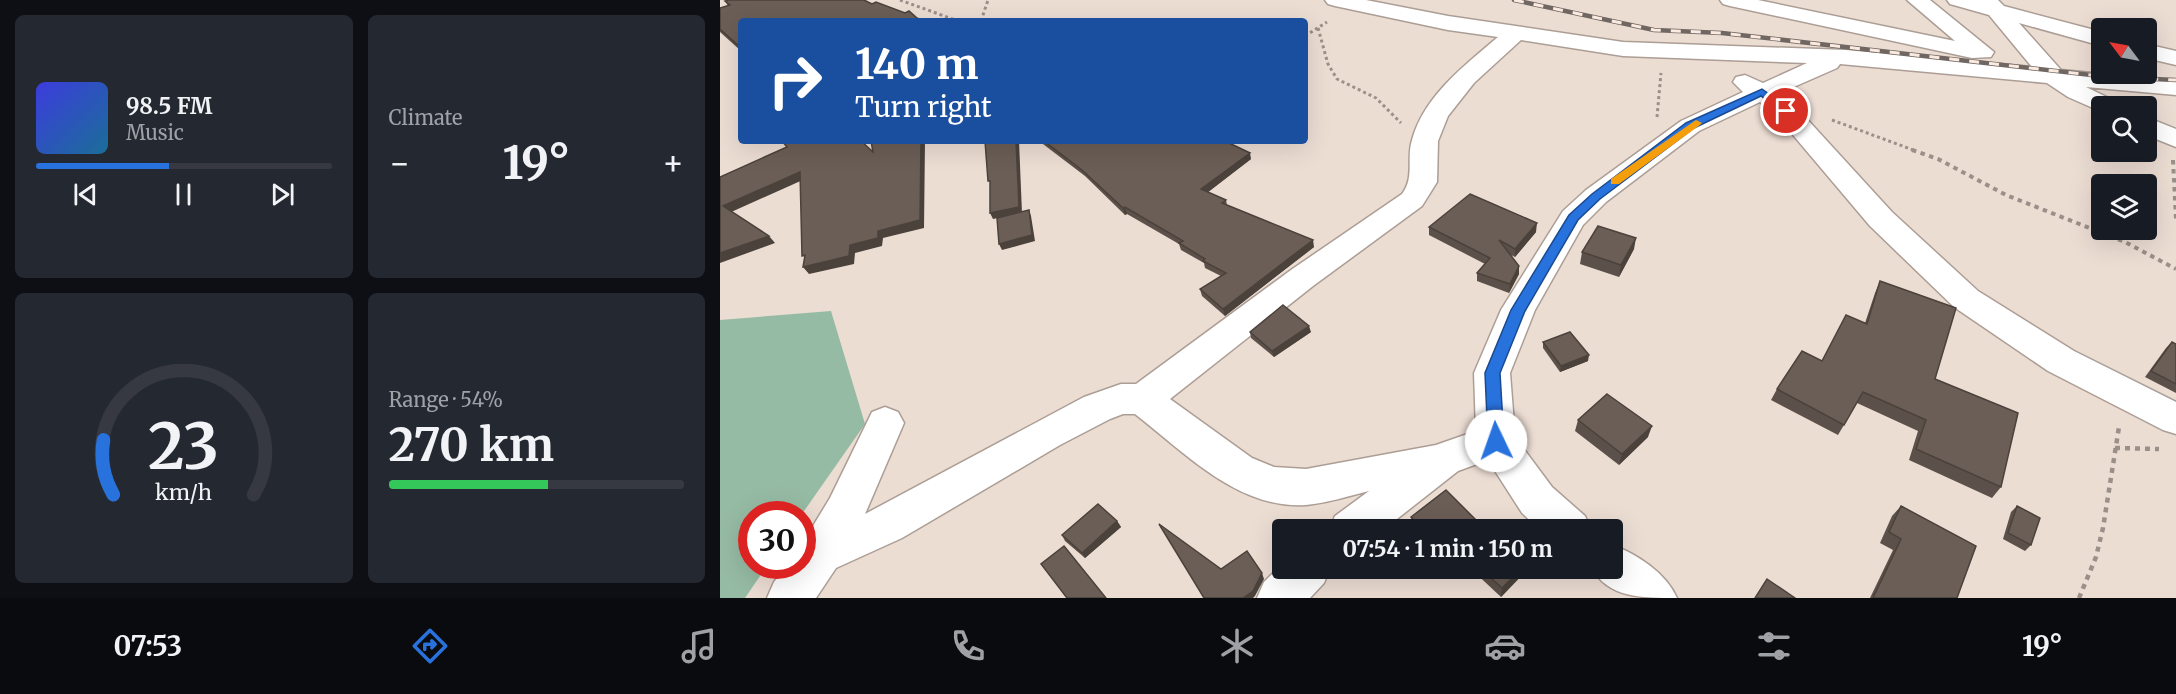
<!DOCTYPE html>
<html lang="en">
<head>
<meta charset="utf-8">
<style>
	body { margin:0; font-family:Merriweather,serif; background:#242831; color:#f1f3f6; height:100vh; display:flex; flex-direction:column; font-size:22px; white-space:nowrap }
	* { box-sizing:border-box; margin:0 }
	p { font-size:20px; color:#9ea1a6 }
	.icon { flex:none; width:33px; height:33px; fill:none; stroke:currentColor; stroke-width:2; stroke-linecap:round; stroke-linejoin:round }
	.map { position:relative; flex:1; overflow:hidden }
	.side { display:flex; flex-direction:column; gap:15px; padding:15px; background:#0d0f14; width:720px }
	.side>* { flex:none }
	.hud { position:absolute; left:18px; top:18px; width:570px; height:126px; border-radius:6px; box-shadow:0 6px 24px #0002; background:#1a4fa0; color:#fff; overflow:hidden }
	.needle { width:39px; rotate:302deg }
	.controls { position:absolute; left:1371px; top:18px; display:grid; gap:12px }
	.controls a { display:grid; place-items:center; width:66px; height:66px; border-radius:6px; background:#171b24; box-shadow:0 6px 24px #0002; font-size:30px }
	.speed { position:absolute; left:18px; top:501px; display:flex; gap:12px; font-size:30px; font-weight:700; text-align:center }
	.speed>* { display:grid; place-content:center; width:78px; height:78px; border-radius:50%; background:#171b24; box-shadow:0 6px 24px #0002; line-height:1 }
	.speed .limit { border:9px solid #d22; background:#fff; color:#111 }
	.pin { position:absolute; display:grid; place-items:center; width:51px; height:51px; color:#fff; margin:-26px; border:3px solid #fff; border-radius:50%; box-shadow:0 2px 6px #0007 }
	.me { position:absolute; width:66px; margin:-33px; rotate:357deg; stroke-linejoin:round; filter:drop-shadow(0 0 4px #0008) }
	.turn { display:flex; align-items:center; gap:21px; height:126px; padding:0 18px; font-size:27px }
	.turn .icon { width:78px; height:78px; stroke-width:2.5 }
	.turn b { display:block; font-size:42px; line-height:51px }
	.big { font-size:45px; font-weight:700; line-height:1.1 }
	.side .card { flex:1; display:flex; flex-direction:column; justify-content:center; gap:9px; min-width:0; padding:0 21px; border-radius:9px; background:#242831 }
	.side .dial { align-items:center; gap:0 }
	.dial svg { height:156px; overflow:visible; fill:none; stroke:#363941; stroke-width:7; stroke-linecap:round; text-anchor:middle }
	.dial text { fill:#f1f3f6; stroke:none }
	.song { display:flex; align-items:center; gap:18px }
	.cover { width:72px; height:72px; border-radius:9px; background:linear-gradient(135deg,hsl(240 70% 55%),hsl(200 70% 35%)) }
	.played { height:6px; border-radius:3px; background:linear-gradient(90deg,#2872de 45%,#363941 45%) }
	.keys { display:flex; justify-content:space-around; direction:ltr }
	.heat { display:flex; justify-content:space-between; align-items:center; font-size:33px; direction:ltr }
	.charge { height:9px; border-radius:4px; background:linear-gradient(90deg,#34c759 54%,#363941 0) }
	.side .tiles { flex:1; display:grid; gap:15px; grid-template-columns:repeat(2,1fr) }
	.trip { position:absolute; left:552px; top:519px; width:351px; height:60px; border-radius:6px; background:#171b24; box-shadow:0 6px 24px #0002; font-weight:700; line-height:60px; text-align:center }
	.tab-bar { display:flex; height:96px; justify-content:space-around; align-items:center; background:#090b0e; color:#9ea1a6 }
	.tab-bar .icon { width:42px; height:42px }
	.tab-bar .current { color:#2872de }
	.tab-bar b { font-size:27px; color:#f1f3f6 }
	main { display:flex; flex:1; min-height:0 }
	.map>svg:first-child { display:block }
	.forest { fill:#96bba4 }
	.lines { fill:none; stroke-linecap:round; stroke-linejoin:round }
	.street-casing { stroke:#ac9e95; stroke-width:3 }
	.path-far2 { stroke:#9a8f89; stroke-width:3; stroke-dasharray:3 3; stroke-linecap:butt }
	.path-far1 { stroke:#9a8f89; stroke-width:4; stroke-dasharray:4.5 4.5; stroke-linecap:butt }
	.path { stroke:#9a8f89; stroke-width:4.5; stroke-dasharray:5 5; stroke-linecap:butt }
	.street { fill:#fff; fill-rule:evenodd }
	.rail-casing { stroke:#706762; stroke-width:4.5 }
	.rail { stroke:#faeae0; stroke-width:3; stroke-dasharray:10; stroke-linecap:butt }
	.wall { fill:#5c514a }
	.shaded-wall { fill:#4b423c }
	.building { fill:#6b5e56; stroke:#4b423c; stroke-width:1.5 }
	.route { fill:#2872de; stroke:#1a4a90; stroke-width:1.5 }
	.slow { fill:#f59e0b }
</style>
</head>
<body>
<main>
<section class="side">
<div class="tiles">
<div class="card">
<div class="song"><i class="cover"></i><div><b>98.5 FM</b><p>Music</p></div></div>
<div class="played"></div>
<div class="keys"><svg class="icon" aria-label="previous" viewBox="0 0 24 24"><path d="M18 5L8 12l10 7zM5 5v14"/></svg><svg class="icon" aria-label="pause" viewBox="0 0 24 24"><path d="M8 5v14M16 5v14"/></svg><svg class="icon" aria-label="next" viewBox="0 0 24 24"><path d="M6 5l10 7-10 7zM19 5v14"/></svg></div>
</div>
<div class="card"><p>Climate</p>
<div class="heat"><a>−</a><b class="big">19°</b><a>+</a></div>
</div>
<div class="card dial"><svg viewBox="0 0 100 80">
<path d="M14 69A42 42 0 1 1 86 69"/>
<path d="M14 69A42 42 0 0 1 9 41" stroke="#2872de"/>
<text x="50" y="56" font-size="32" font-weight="700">23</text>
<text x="50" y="72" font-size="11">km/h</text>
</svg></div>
<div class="card"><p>Range · 54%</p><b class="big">270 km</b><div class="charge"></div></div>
</div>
</section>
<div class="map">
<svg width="1456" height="598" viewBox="0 0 1456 598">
	<rect width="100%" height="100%" fill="#ecddd3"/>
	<!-- forest -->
	<polygon class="forest" points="111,311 145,424 82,514 32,514 32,566 47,566 25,598 0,598 0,320"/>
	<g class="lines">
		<defs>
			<g id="street">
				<path d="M605,0H646L728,16L903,42L1126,50L1312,67L1269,15L1230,4L1227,0H1278L1284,6L1382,32V46L1299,23L1341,70L1456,81V95L1366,87L1395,101L1399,106H1382V112L1348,97L1327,83L1120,64L1117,68L1060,93L1075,106L1172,212L1258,291L1354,351L1456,402V434L1443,430L1328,371L1234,307L1150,226L1057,116L1040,102L979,131L886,202L863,225L815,310L790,373L795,437L832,487L865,516L871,530H820L802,513L768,460L738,471L663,530H609L615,516L649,491C629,496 607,503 586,505C519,510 464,452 415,414H403L390,419L340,445L182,538L116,568L96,598H47L54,582L67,566H82V544L110,498L152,412L165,407L178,412L184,423L145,514L364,397L401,384H416L571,270L682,194C695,177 686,159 692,140C704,96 745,65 778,37L728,30L615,6L608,4ZM801,40L903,56L1087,63L1043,83L1025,75L1016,77L1013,82L1023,92L961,121L866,190L843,211L781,310L754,373L756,431L716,445L586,469L554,467L532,458L450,399L593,286L702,206L717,182L718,141L728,116L754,83Z"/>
				<polygon points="1000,0 1038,0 1235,41 1187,0 1210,0 1274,52 1271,57 1252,58 1010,6 1003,4"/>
				<polygon points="1426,44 1456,51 1456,65 1426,58"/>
				<polygon points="1426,117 1456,129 1456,147 1426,135"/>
				<path d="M892,545C917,554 946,573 957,598C922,598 888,598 872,568H892Z"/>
				<polygon points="562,564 562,568 610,568 604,583 590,598 537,598 544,582"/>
			</g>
		</defs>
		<!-- street casing -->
		<use href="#street" class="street-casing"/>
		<!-- path-far2 -->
		<g class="path-far2">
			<polyline points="180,0 238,21"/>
			<polyline points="261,21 268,0"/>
			<polyline points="598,28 608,64 617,79 656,98 681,123"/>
			<polyline points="585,36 607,22"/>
			<polyline points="937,117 941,73"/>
			<polyline points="1112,120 1196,151"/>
		</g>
		<!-- path-far1 -->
		<g class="path-far1">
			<polyline points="1192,150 1218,159 1286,195 1405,242 1456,269"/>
			<polyline points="1453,160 1456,219"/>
		</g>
		<!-- path -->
		<g class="path">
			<polyline points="1395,448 1439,449"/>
			<polyline points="1359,598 1376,557 1383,528 1399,427"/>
		</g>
		<!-- street -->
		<use href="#street" class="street"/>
		<defs>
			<polyline id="rail" points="794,0 934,30 1002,33 1389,77 1456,80"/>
		</defs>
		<!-- rail casing -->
		<use href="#rail" class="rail-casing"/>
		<!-- rail -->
		<use href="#rail" class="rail"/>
	</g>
	<!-- wall -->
	<g class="wall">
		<polygon points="5,1 152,4 197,18 21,21 21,51 0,32 0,8 8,6"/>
		<polygon points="319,141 505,141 531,159 488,192 506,200 507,205 594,247 505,316 482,296 480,289 501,276 485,268 484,263 461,250 459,244 407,214 405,215 365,176"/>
		<polygon points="709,227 816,232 795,257 791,255 799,274 789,293 757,281 757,273 765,264 709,235"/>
		<polygon points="914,249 899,277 860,264 862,252"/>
		<polygon points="1160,281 1215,379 1281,487 1272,498 1189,460 1198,431 1137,403 1118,435 1051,400 1057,389 1102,361 1145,323 1155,293"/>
		<polygon points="530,332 591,332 554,357 531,338"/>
		<polygon points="823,342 868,361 840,372 823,348"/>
		<polygon points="1452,342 1456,344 1456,393 1425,377 1446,348"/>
		<polygon points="858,420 928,437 899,465 855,431"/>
		<polygon points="1181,506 1237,598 1150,598 1173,550 1160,543 1172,516"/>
		<polygon points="1297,506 1311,545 1305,551 1283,539 1291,512"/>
		<polygon points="691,517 766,530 695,530 692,526"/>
		<polygon points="397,521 401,527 365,558 345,541 342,535"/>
		<polygon points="750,568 809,568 781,597"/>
	</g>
	<!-- shaded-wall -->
	<g class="shaded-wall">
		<polygon points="201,141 205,141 204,228 163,238 162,246 135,253 134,264 89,274 83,267 130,245 158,231"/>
		<polygon points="296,141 299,141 302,213 273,219 270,213"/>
		<polygon points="530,153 531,159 483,196 481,189"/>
		<polygon points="80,172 85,179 9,213 3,206"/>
		<polygon points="405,207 407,214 405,215 403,208"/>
		<polygon points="309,210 311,216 315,241 282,250 279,244"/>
		<polygon points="817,223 816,232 795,257 795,249"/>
		<polygon points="49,236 55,243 0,263 0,253"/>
		<polygon points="916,238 914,249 899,277 901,265"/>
		<polygon points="593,240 594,247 505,316 503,309"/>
		<polygon points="799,266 799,274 789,293 790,284"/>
		<polygon points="589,326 591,332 554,357 552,351"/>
		<polygon points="869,355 868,361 840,372 841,366"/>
		<polygon points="932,426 928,437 899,465 902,454"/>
		<polygon points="397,521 401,527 365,558 362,553"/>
		<polygon points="802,568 809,568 781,597 782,588"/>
		<polygon points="542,573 544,579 535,596 533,598 523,598"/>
	</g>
	<!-- building -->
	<g class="building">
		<polygon points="9,0 144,0 152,4 156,2 185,13 189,11 197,18 204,21 21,21 21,48 0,29 0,8 10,5 5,1"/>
		<polygon points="62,141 141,141 153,152 151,141 201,141 200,220 158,231 158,238 130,245 129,256 83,267 85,255 82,256 80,172 3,206 49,236 0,253 0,177 67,147"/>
		<polygon points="265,141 296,141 299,207 270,213 270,181 268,181"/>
		<polygon points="324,141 505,141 530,153 481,189 506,200 502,203 593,240 503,309 480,289 506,273 483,261 485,259 459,243 463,241 405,207 403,208 362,170"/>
		<polygon points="750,194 817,223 795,249 779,240 799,266 790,284 757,273 770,258 709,227"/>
		<polygon points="309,210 312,235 279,244 277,218"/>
		<polygon points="878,226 916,238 901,265 862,252"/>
		<polygon points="1160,281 1236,308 1215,379 1298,413 1281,487 1196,449 1206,420 1143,392 1124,425 1057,389 1082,351 1102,361 1126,315 1147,324"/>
		<polygon points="563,305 589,326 552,351 530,332"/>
		<polygon points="850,332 869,355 841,366 823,342"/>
		<polygon points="1452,342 1456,344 1456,384 1431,371"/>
		<polygon points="887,394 932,426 902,454 858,420"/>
		<polygon points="726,490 766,530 703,530 691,517"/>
		<polygon points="378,504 397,521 362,553 342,535"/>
		<polygon points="1181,506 1256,546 1237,598 1153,598 1181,539 1169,532"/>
		<polygon points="1297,506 1320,518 1311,545 1288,533"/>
		<polygon points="439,524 501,569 527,551 542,573 533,591 523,598 484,598"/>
		<polygon points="344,546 386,598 347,598 321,564"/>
		<polygon points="760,568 802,568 782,588"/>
		<polygon points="1047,579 1075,598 1035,598"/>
	</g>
	<!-- route -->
	<polygon class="route" points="1042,89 1070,109 1070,113 1062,113 1041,96 974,128 880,199 858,220 805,311 780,373 784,441 781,445 776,447 770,445 768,441 765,373 791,310 849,215 872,194 966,123"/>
	<!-- slow -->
	<polygon class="slow" points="976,120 982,123 980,125 899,184 891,184 891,179"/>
</svg>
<div class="controls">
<a><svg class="needle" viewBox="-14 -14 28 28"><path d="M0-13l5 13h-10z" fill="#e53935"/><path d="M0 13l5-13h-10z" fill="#9ea1a6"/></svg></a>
<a><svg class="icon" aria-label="search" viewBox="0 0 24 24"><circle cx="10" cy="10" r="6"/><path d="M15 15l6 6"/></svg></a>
<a><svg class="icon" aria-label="layers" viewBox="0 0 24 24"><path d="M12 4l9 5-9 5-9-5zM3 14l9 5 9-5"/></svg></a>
</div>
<div class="speed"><div class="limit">30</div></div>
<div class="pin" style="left:1066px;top:111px;background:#d93025"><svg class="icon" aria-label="arrive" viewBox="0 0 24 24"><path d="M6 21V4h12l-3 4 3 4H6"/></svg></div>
<svg class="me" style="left:776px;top:441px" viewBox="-20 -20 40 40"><circle r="19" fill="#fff"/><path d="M0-13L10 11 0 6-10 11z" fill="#2872de"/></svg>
<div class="trip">07:54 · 1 min · 150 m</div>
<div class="hud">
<div class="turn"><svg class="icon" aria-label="right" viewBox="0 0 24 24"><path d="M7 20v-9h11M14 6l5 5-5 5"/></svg><div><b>140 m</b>Turn right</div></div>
</div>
</div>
</main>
<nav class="tab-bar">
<b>07:53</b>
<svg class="icon current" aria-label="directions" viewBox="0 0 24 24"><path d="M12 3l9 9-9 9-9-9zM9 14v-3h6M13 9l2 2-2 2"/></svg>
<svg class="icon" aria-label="music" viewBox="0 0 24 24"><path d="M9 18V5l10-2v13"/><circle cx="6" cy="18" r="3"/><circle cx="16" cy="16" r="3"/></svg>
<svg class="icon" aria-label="phone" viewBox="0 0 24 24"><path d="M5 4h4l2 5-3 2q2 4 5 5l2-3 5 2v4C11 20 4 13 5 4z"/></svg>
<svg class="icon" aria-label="climate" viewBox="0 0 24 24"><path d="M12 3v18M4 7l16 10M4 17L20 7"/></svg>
<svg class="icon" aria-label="car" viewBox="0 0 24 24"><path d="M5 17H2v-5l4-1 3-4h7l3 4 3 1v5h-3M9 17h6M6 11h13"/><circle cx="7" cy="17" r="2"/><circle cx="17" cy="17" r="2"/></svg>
<svg class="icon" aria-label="filters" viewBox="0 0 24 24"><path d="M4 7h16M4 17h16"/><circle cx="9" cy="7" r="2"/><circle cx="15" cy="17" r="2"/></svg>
<b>19°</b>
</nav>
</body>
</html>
